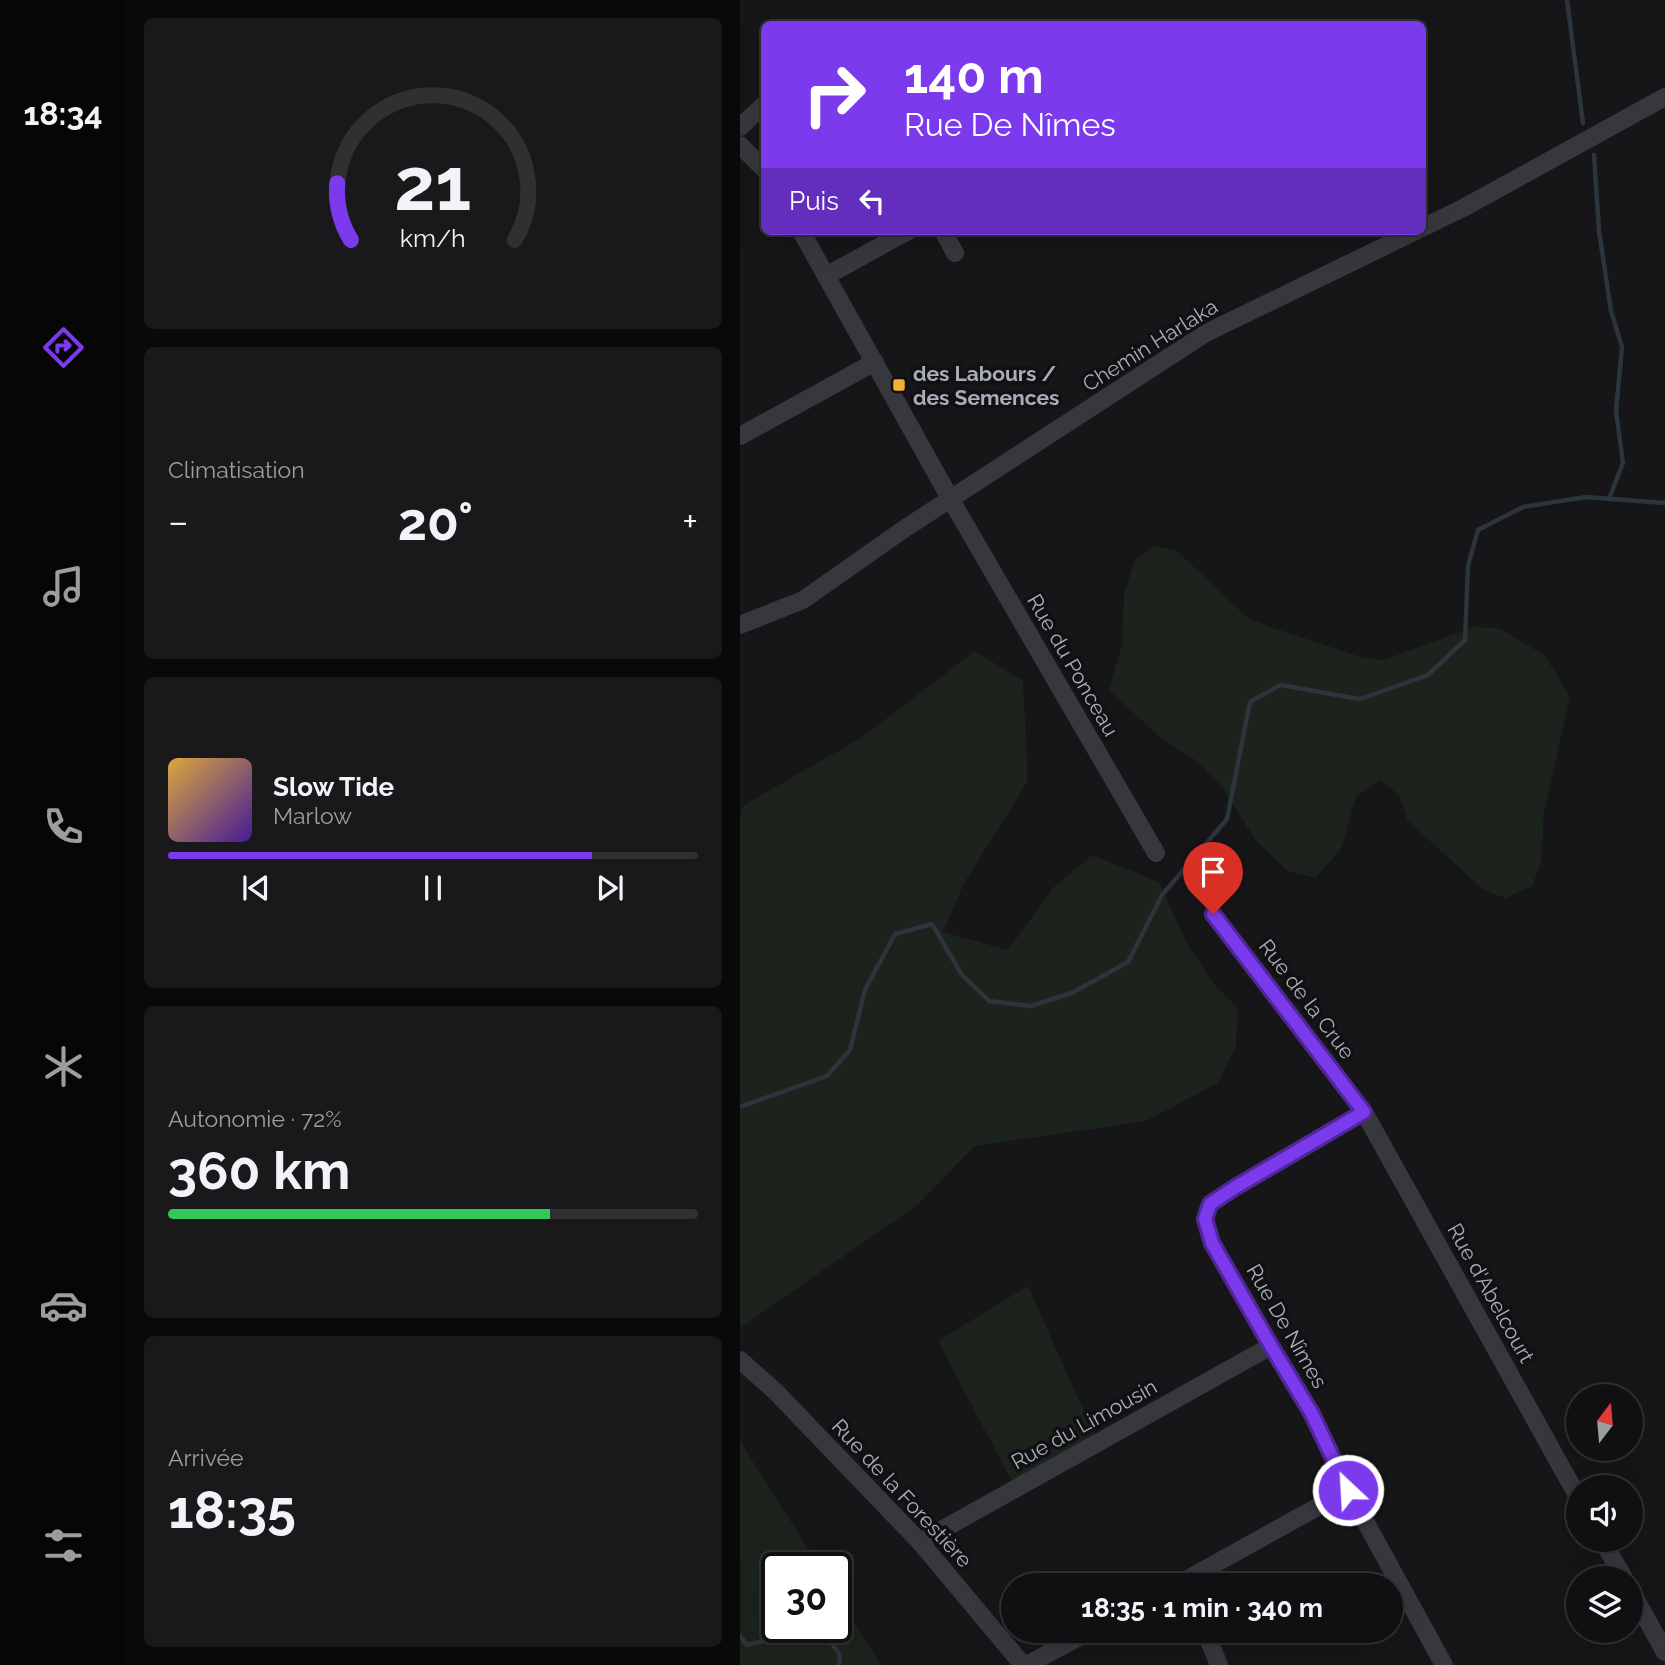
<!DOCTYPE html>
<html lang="fr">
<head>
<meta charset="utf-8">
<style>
	body { margin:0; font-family:Raleway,sans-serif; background:#19191b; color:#f1f3f6; height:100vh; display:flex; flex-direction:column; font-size:26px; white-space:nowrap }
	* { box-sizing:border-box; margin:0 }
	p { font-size:23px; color:#9c9d9f }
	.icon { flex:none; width:38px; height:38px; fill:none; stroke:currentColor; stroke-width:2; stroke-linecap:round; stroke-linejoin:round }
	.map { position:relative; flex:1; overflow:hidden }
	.drawer { display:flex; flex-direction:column; gap:18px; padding:18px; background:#09090a; width:614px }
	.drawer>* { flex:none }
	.banner { position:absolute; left:21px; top:21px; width:665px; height:214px; border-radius:10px; box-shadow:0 7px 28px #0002,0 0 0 2px #303032; background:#7c3aed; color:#fff; overflow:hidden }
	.needle { width:46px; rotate:16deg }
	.controls { position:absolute; left:826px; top:1384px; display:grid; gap:14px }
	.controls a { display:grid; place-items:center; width:77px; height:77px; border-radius:50%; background:#101012; box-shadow:0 7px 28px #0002,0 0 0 2px #303032; font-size:35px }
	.speed { position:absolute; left:21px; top:1552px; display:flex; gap:14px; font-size:35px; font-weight:700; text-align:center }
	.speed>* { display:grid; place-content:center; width:91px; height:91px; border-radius:50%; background:#101012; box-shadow:0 7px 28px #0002,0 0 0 2px #303032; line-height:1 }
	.speed .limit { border:4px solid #111; border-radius:10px; background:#fff; color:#111 }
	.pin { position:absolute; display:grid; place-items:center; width:60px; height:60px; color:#fff; margin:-72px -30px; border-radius:50% 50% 50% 0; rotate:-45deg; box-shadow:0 0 7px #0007 }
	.pin .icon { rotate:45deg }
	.me { position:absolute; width:77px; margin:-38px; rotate:335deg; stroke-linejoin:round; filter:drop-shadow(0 0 5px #0008) }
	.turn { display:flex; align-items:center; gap:24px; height:147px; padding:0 28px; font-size:32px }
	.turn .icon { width:91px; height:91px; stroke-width:2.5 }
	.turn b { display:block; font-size:49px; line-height:60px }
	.then { display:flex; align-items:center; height:66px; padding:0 28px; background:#0003; gap:14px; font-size:26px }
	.big { font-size:52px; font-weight:700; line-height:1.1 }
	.drawer .widget { flex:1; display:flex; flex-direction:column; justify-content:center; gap:10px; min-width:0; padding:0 24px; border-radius:10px; background:#19191b }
	.drawer .dial { align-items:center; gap:0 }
	.dial svg { height:182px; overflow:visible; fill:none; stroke:#303032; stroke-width:7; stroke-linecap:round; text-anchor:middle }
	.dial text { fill:#f1f3f6; stroke:none }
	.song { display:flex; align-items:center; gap:21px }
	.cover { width:84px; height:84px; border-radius:10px; background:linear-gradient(135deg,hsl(40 70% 55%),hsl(260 70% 35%)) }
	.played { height:7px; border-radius:4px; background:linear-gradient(90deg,#7c3aed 80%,#303032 80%) }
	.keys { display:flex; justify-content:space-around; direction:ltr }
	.heat { display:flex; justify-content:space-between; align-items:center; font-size:38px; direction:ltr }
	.charge { height:10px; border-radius:5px; background:linear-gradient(90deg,#34c759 72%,#303032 0) }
	.trip { position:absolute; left:261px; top:1573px; width:402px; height:70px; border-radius:35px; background:#101012; box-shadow:0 7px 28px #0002,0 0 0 2px #303032; font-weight:700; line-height:70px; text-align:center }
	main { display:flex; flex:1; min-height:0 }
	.dock { display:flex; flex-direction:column; width:126px; justify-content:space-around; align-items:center; background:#060607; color:#9c9d9f }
	.dock .icon { width:49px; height:49px }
	.dock .on { color:#7c3aed }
	.dock b { font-size:32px; color:#f1f3f6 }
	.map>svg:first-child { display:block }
	.green { fill:#1c231d }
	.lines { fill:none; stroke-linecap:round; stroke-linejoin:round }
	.stream { stroke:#2c353c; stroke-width:4.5 }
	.minor { stroke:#37383d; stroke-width:18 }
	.route-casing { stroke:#51269a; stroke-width:18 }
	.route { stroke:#7c3aed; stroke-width:12 }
	.poi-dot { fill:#f2b134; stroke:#111113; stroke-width:2.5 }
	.labels { text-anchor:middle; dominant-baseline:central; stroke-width:7; stroke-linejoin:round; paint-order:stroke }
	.street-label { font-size:21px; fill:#a8adb8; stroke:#111113 }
	.poi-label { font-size:21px; font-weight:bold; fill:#a8adb8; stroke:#111113; text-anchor:start }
</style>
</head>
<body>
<main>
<nav class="dock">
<b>18:34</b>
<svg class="icon on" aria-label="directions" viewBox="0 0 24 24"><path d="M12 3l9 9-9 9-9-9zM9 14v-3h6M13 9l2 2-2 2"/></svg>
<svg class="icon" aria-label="music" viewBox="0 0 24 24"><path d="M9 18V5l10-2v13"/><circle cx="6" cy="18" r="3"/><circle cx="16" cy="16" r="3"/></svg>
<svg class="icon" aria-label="phone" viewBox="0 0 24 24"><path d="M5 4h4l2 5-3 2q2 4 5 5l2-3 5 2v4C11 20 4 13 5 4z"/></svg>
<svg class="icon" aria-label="climate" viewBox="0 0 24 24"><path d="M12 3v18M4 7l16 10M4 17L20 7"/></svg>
<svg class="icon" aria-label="car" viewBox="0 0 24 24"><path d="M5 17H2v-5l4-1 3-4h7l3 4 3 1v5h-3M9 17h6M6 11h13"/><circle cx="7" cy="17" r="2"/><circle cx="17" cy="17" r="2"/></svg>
<svg class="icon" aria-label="filters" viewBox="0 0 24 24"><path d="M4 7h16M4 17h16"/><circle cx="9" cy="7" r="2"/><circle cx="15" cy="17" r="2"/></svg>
</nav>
<section class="drawer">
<div class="widget dial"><svg viewBox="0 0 100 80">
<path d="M14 69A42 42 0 1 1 86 69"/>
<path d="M14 69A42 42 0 0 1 8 44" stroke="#7c3aed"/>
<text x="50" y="56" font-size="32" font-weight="700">21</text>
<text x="50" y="72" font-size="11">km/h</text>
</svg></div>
<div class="widget"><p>Climatisation</p>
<div class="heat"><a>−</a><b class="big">20°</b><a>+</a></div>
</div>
<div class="widget">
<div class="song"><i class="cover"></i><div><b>Slow Tide</b><p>Marlow</p></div></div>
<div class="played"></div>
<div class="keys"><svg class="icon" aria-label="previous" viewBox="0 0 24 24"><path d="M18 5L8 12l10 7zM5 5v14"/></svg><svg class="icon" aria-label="pause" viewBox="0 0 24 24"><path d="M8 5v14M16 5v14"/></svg><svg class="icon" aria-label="next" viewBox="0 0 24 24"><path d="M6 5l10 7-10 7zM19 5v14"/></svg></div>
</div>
<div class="widget"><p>Autonomie · 72%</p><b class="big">360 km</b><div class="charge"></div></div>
<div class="widget"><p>Arrivée</p><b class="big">18:35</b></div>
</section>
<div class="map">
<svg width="925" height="1665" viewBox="0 0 925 1665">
	<rect width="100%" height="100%" fill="#161618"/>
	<!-- green -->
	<g class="green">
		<polygon points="414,546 437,551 510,620 624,658 644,660 733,627 759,628 804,655 830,696 804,813 801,863 792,886 765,898 744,890 668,821 659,795 640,780 616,797 601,849 575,878 548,871 516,841 483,788 457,761 422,739 369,690 382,645 384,595 395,560"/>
		<polygon points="235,651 283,681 288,781 224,883 203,932 268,950 313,888 352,855 419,882 445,940 473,983 498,1008 496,1045 478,1083 406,1121 235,1146 177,1205 0,1328 0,812 4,805 121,738"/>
		<polygon points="288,1286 358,1443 276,1489 198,1341"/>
		<polygon points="0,1441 80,1568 37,1568 37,1628 96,1628 96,1594 141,1665 0,1665"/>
	</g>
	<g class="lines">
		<!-- stream -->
		<g class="stream">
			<polyline points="827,0 843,123"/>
			<polyline points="854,155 859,231 871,311 882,347 876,411 883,463 869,499"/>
			<polyline points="0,1107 87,1076 110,1050 125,990 155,934 192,924 222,975 249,1001 291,1006 334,992 388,962 422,895 487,819 510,702 540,685 620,699 688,675 725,640 728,566 738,530 783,507 846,497 925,503"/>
			<polyline points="81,1628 100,1655 99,1665"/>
			<polyline points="0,1636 7,1645 79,1628"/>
		</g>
		<!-- minor -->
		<g class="minor">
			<polyline points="0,127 24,105"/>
			<polyline points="0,145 24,169"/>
			<polyline points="682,228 725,207 925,97"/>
			<polyline points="61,231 211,500 416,853"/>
			<polyline points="203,231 215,253"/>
			<polyline points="86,276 168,231"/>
			<polyline points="0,436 135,362"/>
			<polyline points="0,625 63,600 164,529 466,333 676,231"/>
			<polyline points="473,914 624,1112 838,1497"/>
			<polyline points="624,1112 494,1188 470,1204 465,1219 472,1243 531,1346 572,1414 608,1490 704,1665"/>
			<polyline points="0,1360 36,1392 180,1542 283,1665"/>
			<polyline points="862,1540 884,1578"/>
			<polyline points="180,1542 531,1346"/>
			<polyline points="435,1586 608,1490"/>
			<polyline points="891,1591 925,1652"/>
			<polyline points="465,1631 479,1665"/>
			<polyline points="287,1665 350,1631"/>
		</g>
	</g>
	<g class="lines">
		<defs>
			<polyline id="route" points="473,914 624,1112 494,1188 470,1204 465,1219 472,1243 531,1346 572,1414 608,1490"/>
		</defs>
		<!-- route casing -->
		<use href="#route" class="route-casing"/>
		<!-- route -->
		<use href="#route" class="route"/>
	</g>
	<!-- markers -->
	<rect class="poi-dot" x="152" y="378" width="14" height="14" rx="3.5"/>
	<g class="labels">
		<!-- street labels -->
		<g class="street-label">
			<text transform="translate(410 345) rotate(-32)">Chemin Harlaka</text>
			<text transform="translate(333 665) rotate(60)">Rue du Ponceau</text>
			<text transform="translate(567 999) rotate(53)">Rue de la Crue</text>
			<text transform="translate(751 1293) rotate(61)">Rue d'Abelcourt</text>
			<text transform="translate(547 1326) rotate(60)">Rue De Nîmes</text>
			<text transform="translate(344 1424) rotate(-29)">Rue du Limousin</text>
			<text transform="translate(162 1493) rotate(47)">Rue de la Forestière</text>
		</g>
		<!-- poi labels -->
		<g class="poi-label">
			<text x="173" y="373">des Labours /<tspan x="173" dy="24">des Semences</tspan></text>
		</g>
	</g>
</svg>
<div class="controls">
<a><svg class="needle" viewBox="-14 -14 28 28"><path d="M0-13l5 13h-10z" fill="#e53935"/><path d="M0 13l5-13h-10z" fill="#9c9d9f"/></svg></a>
<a><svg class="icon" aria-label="sound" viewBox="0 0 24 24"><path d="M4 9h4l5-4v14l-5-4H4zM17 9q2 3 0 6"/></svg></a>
<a><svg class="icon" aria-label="layers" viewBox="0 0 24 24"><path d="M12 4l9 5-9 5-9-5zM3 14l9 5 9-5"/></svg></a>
</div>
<div class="speed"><div class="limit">30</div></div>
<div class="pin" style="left:473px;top:914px;background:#d93025"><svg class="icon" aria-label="arrive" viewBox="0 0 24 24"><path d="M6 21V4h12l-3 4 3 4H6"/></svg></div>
<svg class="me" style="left:608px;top:1490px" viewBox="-20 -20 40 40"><circle r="17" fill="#7c3aed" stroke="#fff" stroke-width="3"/><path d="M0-11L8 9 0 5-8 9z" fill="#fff"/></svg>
<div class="trip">18:35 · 1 min · 340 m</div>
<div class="banner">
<div class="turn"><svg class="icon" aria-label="right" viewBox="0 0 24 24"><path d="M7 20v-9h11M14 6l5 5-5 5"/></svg><div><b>140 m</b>Rue De Nîmes</div></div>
<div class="then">Puis<svg class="icon" aria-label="left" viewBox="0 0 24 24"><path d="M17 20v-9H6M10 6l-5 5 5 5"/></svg></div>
</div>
</div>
</main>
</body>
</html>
